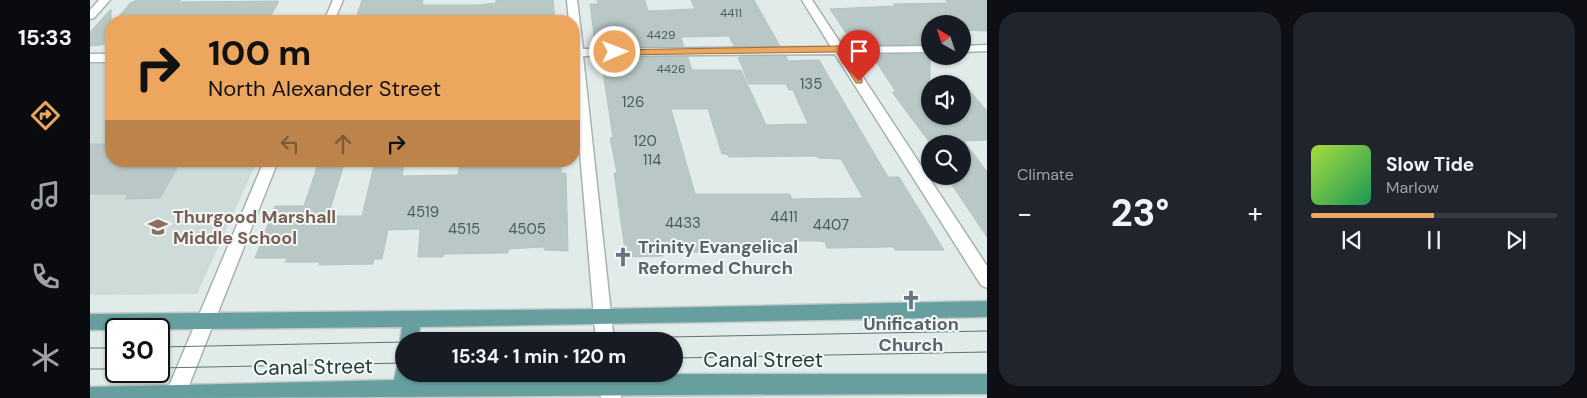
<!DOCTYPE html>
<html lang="en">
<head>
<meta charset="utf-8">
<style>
	body { margin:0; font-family:"DM Sans",sans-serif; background:#20242c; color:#f1f3f6; height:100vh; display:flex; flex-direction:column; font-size:19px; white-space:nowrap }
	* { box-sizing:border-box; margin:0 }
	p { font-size:16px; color:#9ea1a6 }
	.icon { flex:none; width:28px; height:28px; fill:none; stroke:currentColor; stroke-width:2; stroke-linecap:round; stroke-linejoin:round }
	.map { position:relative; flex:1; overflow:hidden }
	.side { display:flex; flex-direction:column; gap:12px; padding:12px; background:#0d0f14; width:600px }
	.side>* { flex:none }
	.guide { position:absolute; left:15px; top:15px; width:475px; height:152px; border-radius:20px; box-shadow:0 1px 4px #0004; background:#eca65d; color:#111; overflow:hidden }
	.needle { width:32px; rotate:321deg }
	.tools { position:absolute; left:831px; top:15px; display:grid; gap:10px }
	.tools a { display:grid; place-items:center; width:50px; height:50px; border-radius:50%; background:#171b24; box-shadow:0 1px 4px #0004; font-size:25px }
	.speed { position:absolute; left:15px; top:318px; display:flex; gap:10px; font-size:25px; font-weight:700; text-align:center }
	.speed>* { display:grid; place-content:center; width:65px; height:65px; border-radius:50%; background:#171b24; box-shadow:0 1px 4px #0004; line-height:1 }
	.speed .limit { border:2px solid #111; border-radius:8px; background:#fff; color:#111 }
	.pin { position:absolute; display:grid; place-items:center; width:42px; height:42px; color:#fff; margin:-51px -21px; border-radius:50% 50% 50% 0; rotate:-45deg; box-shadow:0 0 5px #0007 }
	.pin .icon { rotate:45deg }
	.me { position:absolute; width:55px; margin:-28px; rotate:89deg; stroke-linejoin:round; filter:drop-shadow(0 0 4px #0008) }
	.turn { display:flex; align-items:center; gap:18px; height:105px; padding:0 20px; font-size:22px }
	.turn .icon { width:65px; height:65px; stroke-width:2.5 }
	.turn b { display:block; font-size:35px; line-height:42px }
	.lanes { display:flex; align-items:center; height:48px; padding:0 20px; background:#0003; justify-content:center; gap:25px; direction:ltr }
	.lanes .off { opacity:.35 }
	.big { font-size:38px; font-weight:700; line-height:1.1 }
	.side .tile { flex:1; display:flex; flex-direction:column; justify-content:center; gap:8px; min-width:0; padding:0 18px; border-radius:20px; background:#20242c }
	.song { display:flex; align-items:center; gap:15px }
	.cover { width:60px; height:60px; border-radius:8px; background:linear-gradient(135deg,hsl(80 70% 55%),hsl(150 70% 35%)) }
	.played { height:5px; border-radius:2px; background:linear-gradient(90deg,#eca65d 50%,#363941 50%) }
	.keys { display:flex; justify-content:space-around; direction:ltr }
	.heat { display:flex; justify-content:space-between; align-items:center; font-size:28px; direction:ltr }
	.side .tiles { flex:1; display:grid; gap:12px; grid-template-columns:repeat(2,1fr) }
	.trip { position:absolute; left:305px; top:332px; width:288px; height:50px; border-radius:25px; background:#171b24; box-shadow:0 1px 4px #0004; font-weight:700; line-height:50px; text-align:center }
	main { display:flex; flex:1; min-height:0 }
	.menu { display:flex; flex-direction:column; width:90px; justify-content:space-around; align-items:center; background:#090b0e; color:#9ea1a6 }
	.menu .icon { width:35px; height:35px }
	.menu .active { color:#eca65d }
	.menu b { font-size:22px; color:#f1f3f6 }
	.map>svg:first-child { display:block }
	.built { fill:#cfdbd8 }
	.building { fill:#b9c8c6; stroke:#b4c4c2; fill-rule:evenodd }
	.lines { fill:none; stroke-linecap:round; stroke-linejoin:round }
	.minor-casing { stroke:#a4b3b1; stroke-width:3 }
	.major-casing { stroke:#c1c8c8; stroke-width:3 }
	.minor { fill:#fff; fill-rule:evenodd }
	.major { fill:#679f9f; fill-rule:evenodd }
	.tram { stroke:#5c7676; stroke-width:1 }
	.route { fill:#eca65d; stroke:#996c3c }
	.labels { text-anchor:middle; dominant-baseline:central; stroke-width:4; stroke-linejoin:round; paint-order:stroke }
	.far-number-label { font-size:12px; fill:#485e5e }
	.number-label { font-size:15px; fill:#485e5e }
	.education-label { font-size:18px; font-weight:bold; fill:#785e54; stroke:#f1f8f6; text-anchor:start }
	.worship-label { font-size:18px; font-weight:bold; fill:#5b616d; stroke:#f1f8f6; text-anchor:start }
	.near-street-label { font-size:21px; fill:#223b3b; stroke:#f1f8f6 }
</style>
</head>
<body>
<main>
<nav class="menu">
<b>15:33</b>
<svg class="icon active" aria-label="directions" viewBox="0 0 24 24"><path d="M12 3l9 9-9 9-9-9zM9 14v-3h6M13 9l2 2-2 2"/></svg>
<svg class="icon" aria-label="music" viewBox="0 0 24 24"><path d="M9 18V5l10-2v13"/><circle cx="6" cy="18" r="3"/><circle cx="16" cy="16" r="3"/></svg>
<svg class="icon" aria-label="phone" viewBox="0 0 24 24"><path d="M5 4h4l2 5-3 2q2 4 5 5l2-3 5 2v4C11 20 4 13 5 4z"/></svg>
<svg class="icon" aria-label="climate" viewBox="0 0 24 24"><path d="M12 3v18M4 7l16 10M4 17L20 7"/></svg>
</nav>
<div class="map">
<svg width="897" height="398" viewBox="0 0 897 398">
	<rect width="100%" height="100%" fill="#e1ebe9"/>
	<!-- built -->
	<polygon class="built" points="0,64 21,64 21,161 167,161 107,294 0,295"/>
	<!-- building -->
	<g class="building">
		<polygon points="47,0 91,0 89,2 189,1 178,21 25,21 40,3"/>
		<polygon points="272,0 333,0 332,5 387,5 406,3 406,0 463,0 465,21 265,21"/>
		<polygon points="507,0 555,0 558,11 605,9 601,0 664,0 690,46 644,46 639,36 591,37 594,46 509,47 505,43 500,4 508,4"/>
		<polygon points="855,0 897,0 897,31 872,30 872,24 840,24 840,44 776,45 770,36 761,36 756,33 740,9 805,6 803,4 859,3"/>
		<polygon points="21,9 21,41 17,41 12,45 0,46 0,32"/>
		<polygon points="840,54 840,116 872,116 872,82 897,111 897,140 874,141 897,172 897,237 856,176 872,176 872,141 840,143 802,92 806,92 782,55"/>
		<path d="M696,56L698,61L729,60L798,177H809L854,250H805L803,247L737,248L735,242L730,241H700L701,245L617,246L619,252H572L573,256L536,257L524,173H527L520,138H523L511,58L598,57L602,70H651L676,125L718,124L703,90H699L696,84H659L648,57ZM581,109H618L632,154H637L639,157L727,156L728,158L751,159L773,198L702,199L700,194H605Z"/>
		<polygon points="0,144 21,144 21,161 91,161 70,198 35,199 38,194 0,194"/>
		<polygon points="229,161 255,161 238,216 272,216 285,161 315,161 312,176 368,175 370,161 471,161 471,173 476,173 478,251 454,250 454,247 418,249 418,253 354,254 353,257 328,257 330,229 298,230 292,259 284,259 283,264 229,265 230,262 195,262 197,258 165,258 185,206 214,206"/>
	</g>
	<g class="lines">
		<defs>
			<g id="minor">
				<polygon points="9,0 20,0 4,18 0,19 0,10"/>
				<polygon points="243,0 253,0 244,21 234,21"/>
				<polygon points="477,0 487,0 493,49 741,47 712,0 722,0 753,47 840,46 840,52 757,53 897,266 897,288 891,285 745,54 493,56 524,341 506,341 484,81 484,21 479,21"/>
				<polygon points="897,45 897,51 872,52 872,46"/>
				<rect x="0" y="54" width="21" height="8"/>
				<polygon points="174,161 188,161 94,398 74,398"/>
				<polygon points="509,374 527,374 531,398 511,398"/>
			</g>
			<g id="major">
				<polygon points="897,301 897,317 330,327 328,341 314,341 314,348 310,341 312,327 0,330 0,314 512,309"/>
				<path d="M314,365V374H323V379L519,374H897V394C598,394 299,398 0,398V387L304,380L307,367Z"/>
			</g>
		</defs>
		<!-- minor casing -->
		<use href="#minor" class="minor-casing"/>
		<!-- major casing -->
		<use href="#major" class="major-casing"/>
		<!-- minor -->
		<use href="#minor" class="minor"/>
		<!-- major -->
		<use href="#major" class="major"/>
		<!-- tram -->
		<g class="tram">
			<polyline points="369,341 897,331"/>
			<polyline points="69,347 314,342"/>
			<polyline points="0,348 26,348"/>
			<polyline points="584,358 897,352"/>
			<polyline points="69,368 314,363"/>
			<polyline points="0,369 26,369"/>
		</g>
	</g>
	<!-- route -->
	<polygon class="route" points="748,46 752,47 772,79 772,83 766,83 746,52 525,55 521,52 525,50"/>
	<!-- icons -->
	<defs>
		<symbol id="school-bare" viewBox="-9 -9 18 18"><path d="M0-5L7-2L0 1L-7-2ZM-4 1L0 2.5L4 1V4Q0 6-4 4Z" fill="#8d6e63" stroke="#f1f8f6" stroke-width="2.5" paint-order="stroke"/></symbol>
		<symbol id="church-bare" viewBox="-9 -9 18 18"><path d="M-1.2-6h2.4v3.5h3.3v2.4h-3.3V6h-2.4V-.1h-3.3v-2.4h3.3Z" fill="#6b7280" stroke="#f1f8f6" stroke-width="2.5" paint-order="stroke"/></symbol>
	</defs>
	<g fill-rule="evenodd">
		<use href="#school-bare" x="54" y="213" width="28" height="28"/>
		<use href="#church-bare" x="519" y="243" width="28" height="28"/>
		<use href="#church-bare" x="807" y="286" width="28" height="28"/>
	</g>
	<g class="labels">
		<!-- far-number labels -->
		<g class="far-number-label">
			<text x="641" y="13">4411</text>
			<text x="571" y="35">4429</text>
			<text x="581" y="69">4426</text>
		</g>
		<!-- number labels -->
		<g class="number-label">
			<text x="721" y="84">135</text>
			<text x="543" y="102">126</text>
			<text x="555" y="141">120</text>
			<text x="562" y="160">114</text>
			<text x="333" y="212">4519</text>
			<text x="694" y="217">4411</text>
			<text x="593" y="223">4433</text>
			<text x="741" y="225">4407</text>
			<text x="374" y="229">4515</text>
			<text x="437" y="229">4505</text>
		</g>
		<!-- education labels -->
		<g class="education-label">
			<text x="83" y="217">Thurgood Marshall<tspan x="83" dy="21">Middle School</tspan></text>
		</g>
		<!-- worship labels -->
		<g class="worship-label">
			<text x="548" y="247">Trinity Evangelical<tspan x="548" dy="21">Reformed Church</tspan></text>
			<text x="821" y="324" text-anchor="middle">Unification<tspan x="821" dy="21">Church</tspan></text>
		</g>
		<!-- near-street labels -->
		<g class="near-street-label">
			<text x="673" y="360">Canal Street</text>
			<text transform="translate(223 367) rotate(-1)">Canal Street</text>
		</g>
	</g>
</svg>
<div class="tools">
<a><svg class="needle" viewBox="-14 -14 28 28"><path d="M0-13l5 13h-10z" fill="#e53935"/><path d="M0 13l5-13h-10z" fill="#9ea1a6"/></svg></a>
<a><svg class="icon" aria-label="sound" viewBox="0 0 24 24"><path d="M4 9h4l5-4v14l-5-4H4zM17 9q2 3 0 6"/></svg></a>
<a><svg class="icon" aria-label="search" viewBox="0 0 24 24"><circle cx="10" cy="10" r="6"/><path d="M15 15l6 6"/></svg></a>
</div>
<div class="speed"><div class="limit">30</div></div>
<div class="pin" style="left:769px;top:81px;background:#d93025"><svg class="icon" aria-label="arrive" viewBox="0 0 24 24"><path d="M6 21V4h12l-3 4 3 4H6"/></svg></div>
<svg class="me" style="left:525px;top:52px" viewBox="-20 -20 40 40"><circle r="17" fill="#eca65d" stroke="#fff" stroke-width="3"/><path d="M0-11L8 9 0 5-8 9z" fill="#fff"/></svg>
<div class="trip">15:34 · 1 min · 120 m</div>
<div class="guide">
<div class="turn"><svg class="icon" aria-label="right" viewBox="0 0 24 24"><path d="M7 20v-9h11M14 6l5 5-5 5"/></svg><div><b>100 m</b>North Alexander Street</div></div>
<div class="lanes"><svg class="icon off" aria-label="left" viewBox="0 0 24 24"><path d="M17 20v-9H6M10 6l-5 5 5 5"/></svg><svg class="icon off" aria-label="ahead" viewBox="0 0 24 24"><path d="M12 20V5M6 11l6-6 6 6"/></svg><svg class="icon" aria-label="right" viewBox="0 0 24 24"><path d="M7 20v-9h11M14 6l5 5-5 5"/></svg></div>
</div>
</div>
<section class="side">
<div class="tiles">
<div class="tile"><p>Climate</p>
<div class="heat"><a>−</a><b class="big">23°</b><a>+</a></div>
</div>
<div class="tile">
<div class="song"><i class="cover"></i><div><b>Slow Tide</b><p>Marlow</p></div></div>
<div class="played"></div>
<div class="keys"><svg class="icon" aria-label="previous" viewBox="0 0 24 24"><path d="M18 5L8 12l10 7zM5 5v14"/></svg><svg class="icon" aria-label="pause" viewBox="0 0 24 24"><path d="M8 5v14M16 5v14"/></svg><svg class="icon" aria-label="next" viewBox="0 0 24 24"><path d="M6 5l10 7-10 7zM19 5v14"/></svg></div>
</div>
</div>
</section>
</main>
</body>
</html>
